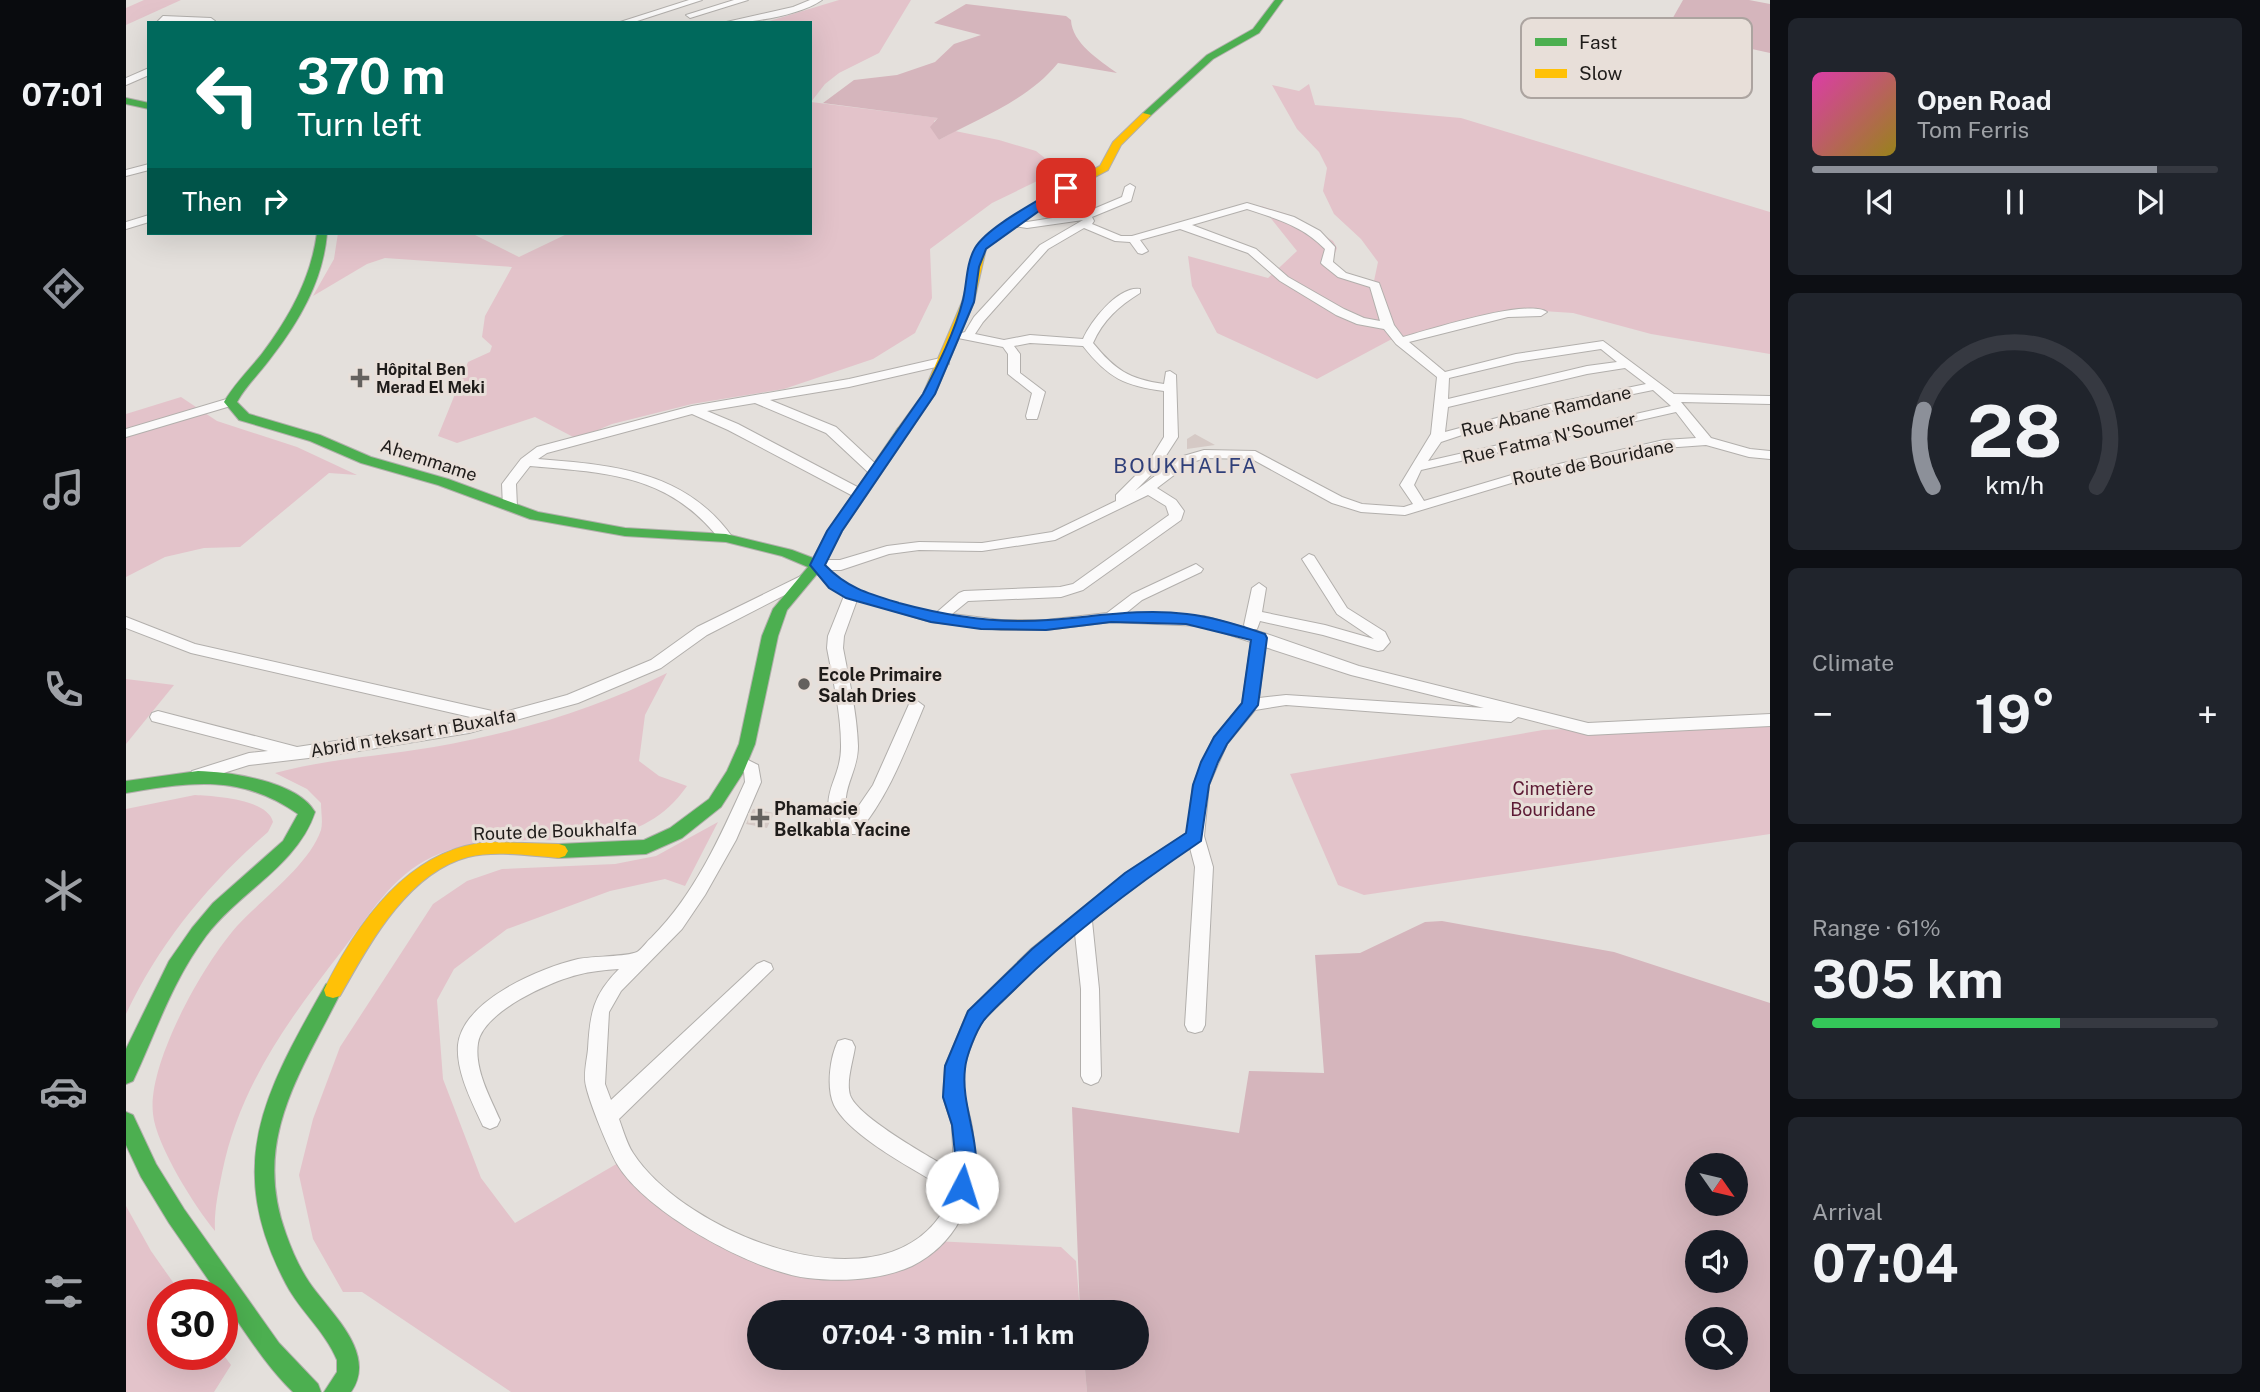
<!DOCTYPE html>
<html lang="en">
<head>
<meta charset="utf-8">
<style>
	body { margin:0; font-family:"Public Sans",sans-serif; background:#20242c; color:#f1f3f6; height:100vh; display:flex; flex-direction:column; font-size:26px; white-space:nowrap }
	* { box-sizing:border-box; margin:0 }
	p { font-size:23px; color:#9ea1a6 }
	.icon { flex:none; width:38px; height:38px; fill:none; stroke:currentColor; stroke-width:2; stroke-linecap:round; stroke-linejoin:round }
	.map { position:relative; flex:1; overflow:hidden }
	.side { display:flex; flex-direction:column; gap:18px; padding:18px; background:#0d0f14; width:490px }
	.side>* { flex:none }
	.guide { position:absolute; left:21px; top:21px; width:665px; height:214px; border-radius:0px; box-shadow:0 7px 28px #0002; background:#00695c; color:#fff; overflow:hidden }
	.needle { width:46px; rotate:124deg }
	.controls { position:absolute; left:1559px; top:1153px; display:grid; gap:14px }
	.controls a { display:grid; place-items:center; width:63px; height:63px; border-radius:50%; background:#171b24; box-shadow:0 7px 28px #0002; font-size:35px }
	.speed { position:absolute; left:21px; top:1279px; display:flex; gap:14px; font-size:35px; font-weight:700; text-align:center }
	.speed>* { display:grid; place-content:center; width:91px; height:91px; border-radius:50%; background:#171b24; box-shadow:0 7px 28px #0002; line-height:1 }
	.speed .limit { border:10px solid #d22; background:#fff; color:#111 }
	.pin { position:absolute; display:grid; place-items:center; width:60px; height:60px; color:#fff; margin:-30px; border-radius:14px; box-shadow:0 4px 10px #0006 }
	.me { position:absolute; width:77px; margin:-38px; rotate:5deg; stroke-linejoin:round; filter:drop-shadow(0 0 5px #0008) }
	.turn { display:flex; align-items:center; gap:24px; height:147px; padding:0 35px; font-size:32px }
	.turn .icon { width:91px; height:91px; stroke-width:2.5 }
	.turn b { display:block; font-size:49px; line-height:60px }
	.then { display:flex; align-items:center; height:66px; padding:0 35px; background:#0003; gap:14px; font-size:26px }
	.big { font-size:52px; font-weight:700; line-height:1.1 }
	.side .tile { flex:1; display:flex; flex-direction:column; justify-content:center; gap:10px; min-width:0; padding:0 24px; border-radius:10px; background:#20242c }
	.side .dial { align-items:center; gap:0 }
	.dial svg { height:182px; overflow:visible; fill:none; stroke:#363941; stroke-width:7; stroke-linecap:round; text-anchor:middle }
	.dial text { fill:#f1f3f6; stroke:none }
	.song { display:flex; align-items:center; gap:21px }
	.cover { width:84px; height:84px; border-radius:10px; background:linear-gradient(135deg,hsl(320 70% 55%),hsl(50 70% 35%)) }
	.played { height:7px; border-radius:4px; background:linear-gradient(90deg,#8c9099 85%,#363941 85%) }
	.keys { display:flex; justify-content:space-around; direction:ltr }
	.heat { display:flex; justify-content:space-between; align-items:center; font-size:38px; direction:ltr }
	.charge { height:10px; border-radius:5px; background:linear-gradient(90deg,#34c759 61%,#363941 0) }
	.trip { position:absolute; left:621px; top:1300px; width:402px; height:70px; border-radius:35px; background:#171b24; box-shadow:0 7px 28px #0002; font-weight:700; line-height:70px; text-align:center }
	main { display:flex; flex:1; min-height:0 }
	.tab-bar { display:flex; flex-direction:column; width:126px; justify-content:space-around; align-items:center; background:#090b0e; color:#9ea1a6 }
	.tab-bar .icon { width:49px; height:49px }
	.tab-bar .on { color:#8c9099 }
	.tab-bar b { font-size:32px; color:#f1f3f6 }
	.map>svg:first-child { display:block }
	.green { fill:#e3c3ca }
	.forest { fill:#d5b5bc; fill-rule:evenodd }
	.building { fill:#d5c9c5 }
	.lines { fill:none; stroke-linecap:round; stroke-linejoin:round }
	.street-casing { stroke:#b2afac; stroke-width:2 }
	.fast-casing { stroke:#b2afac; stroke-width:2 }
	.slow-casing { stroke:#b2afac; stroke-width:2 }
	.street { fill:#fbfafa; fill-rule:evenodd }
	.fast { fill:#4caf50; fill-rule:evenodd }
	.slow { fill:#ffc107; fill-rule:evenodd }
	.route { fill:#1a73e8; stroke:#114b97; stroke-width:2 }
	.poi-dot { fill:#64615e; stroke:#e8dfd9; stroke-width:2.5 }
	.labels { text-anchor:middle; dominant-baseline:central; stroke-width:6; stroke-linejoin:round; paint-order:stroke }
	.far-poi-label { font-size:16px; font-weight:bold; fill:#1f1c1a; stroke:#e8dfd9; text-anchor:start }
	.street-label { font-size:18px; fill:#1f1c1a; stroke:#e8dfd9 }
	.poi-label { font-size:18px; font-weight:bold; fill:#1f1c1a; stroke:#e8dfd9; text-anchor:start }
	.park-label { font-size:18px; fill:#5c1a34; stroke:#e8dfd9 }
	.quarter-label { font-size:21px; letter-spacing:2px; fill:#2f3f79; stroke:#e8dfd9 }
	.key { fill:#e8dfd9; stroke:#aca4a0; stroke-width:2 }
	.key-label { font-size:19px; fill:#1f1c1a }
</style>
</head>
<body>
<main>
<nav class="tab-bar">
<b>07:01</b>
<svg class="icon on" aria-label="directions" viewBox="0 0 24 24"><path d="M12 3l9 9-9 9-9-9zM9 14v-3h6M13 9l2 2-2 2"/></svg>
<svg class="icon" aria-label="music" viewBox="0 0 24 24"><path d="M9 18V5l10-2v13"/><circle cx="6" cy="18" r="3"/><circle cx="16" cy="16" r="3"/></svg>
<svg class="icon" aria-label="phone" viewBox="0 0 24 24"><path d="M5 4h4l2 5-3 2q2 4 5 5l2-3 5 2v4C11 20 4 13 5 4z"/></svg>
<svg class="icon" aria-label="climate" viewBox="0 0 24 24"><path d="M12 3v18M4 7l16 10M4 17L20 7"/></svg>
<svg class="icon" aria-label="car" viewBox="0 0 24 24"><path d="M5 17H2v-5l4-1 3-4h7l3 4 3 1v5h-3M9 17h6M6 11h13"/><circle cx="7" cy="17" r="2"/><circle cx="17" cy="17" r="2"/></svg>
<svg class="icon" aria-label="filters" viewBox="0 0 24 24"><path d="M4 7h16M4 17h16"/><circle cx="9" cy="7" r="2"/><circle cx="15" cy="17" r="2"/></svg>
</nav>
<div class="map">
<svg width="1644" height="1392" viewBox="0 0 1644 1392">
	<rect width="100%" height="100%" fill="#e4e0dc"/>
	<!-- green -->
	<g class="green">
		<polygon points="18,0 55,0 0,25 0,8"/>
		<polygon points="713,0 785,0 753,53 713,73 699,84 685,102 813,118 808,121 813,140 829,131 873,140 910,151 934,170 866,203 804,249 806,298 789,333 747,359 658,389 566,404 486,424 451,439 409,417 331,443 312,436 342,362 364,352 366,346 356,337 359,316 386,267 259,258 241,264 187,296 208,259 212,233 345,233 393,257 443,233 684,233 684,23 637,23"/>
		<polygon points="1183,84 1189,105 1335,118 1644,212 1644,354 1525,334 1447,313 1388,309 1264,340 1191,379 1091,333 1066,286 1062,256 1142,278 1171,251 1135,206 1164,215 1207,241 1211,248 1206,261 1211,270 1248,281 1252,262 1235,239 1208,214 1197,191 1201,168 1193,152 1171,129 1146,85 1173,91"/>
		<polygon points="55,397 91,421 171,447 231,475 203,473 114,547 78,548 39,557 0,577 0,414"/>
		<path d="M541,673L519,715L513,761L533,776L561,786C498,876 390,816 306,857C267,875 243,915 218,948C164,1018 114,1084 96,1173C92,1193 88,1211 89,1231C69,1207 30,1145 27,1114C21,1063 78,963 111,926C137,898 183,865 195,830C197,822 195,812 195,803L181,789L149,773C201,759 255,756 308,747C388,733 468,710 541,673Z"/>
		<polygon points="0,679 48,685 0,744"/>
		<polygon points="1644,719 1644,834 1238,895 1212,885 1164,774 1417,730"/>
		<path d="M69,795C88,796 142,799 147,822L142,832C82,884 34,942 0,1014V809Z"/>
		<polygon points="592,822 559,886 539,879 484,891 381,929 328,969 311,1000 317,1079 355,1178 389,1223 499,1159 527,1190 623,1250 715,1270 807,1241 935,1247 950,1261 954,1312 634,1312 634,1358 958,1358 961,1392 385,1392 236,1292 217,1292 187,1239 173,1175 187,1119 214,1047 307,904 341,881 376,869 489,864 530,856"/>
		<polygon points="0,1206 25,1251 56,1295 37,1295 37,1354 96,1353 105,1365 88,1392 0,1392"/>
	</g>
	<!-- forest -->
	<g class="forest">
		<polygon points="1557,0 1623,0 1644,4 1644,53 1540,30"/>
		<path d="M840,4L940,16L945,20C946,43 973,60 991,73L932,63C902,100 854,118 813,140L804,127L812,118L697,103L728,80L771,75L809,62L828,44L855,35L808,23Z"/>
		<path d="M1316,921L1488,952L1644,1003V1392H961L958,1358H1012V1312H954L946,1107L1113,1133L1123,1071L1198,1073L1189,955L1234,953L1299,922ZM1572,1166H1610V1204H1572ZM1572,1242H1610V1281H1572ZM1572,1320H1610V1358H1572Z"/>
	</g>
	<!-- building -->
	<g class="building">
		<polygon points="1069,434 1089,445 1061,449 1061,439"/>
		<polygon points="627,809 648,813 641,828 620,824"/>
	</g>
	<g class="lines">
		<defs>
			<g id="street">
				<polygon points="563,0 576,0 505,23 491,23"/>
				<polygon points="608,0 622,0 564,18 560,15"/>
				<path d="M684,0H696C673,16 624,23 596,23L667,7Z"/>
				<polygon points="37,16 85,18 89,21 30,23"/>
				<polygon points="23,68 23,75 0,85 0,78"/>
				<polygon points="23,164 23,170 0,176 0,170"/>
				<path d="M1004,184L1009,187L1005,201L966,217L968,221L966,224L995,236H1006L1121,203L1168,217L1194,231L1209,247L1207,262L1220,273L1253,283L1268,325L1277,337C1303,330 1402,298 1421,312L1415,316L1382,317L1283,342L1319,372L1390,354L1477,341L1548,394L1644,396V404L1555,402L1585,438L1624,449L1644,451V459L1623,457L1580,445L1538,448L1392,481L1279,515L1235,512L1206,503L1126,459L1079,458L1064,463L1031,488L1050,500L1058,511L1055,520L957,590L935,597L842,601L826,614L875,620H920L981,613L1006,594L1070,564L1077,569L1075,572L1016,600L1000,613L1078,616L1138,633L1233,666L1462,723L1644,714V726L1462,735L1392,717L1385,722L1160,705L1129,710L1101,744L1083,785L1078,836L1087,867L1079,1025L1076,1031L1069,1033L1062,1031L1059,1025L1069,867L1064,848L1012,883L966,921L973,989L975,1076L972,1082L965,1085L958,1082L955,1076V989L949,934C924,954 902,976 879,999C872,1006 863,1013 857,1021C850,1032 842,1052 839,1065C833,1091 842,1104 846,1127C856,1183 839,1240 786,1266C755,1280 716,1282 682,1278C628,1272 519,1212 491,1164C482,1148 464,1104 460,1086C457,1075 461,1060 462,1049C464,1013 467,995 493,969C479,970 465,971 451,975C423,982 357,1012 352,1043C348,1069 364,1097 374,1120L371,1126L364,1129L357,1126C346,1102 330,1072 332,1045C337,1000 414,968 452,959C466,956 501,957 511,952C516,949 521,941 526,937C569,894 594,837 619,782L618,772L606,762L608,758L614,756L632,765L635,782L610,840L579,895L556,929L495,991L483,1012L479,1084L485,1100L631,964L638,961L645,964L647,969L493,1119C497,1130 501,1144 507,1153C558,1232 748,1310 814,1216C819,1209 821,1199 824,1191C793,1172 724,1137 708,1105C700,1088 704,1057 712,1041L719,1039L726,1041L729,1047C727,1061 720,1081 724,1095C731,1117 807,1159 828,1171L826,1125L817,1097L819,1066L842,1011L905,949L1000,873L1061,833L1067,785L1076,762L1088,737L1116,704L1125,642L1077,626L985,622L920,630H875L805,622L731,600L718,636L717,648C723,680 731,713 732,746C732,775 712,790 723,820L747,785L784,702L790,700L798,706C779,751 763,796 731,834H711C689,793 716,782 715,745C715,713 707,680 701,648L702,636L718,596L703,587L684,565L691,560H714L761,546L793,542L856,543L926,532L990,501V495L1022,463L1038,437V391C999,386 982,378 957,346L904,343L888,346L894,354V373L919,392L912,416L911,419H901L900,416L906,393L882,374V354L877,347L832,338L830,335L839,332L848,317L914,245L957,220L901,228L883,225V221L901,222L958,213L996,197L999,187ZM1121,209C1151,219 1177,226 1199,249L1195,263L1197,265L1212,277L1244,287L1254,321L1238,318L1218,309L1162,277L1130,249L1066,225ZM958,228L989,241L1004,242L1012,253L1016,254L1022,251L1014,240L1054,229L1122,253L1154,281L1210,315L1231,324L1258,329L1270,344L1311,377L1305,434L1274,485L1287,504L1278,507L1236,504L1216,497L1129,451L1078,450L1054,457L1009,491L1032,468L1052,437L1050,375L1044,371L1040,372L1038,384C1003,379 989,370 967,343C977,320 993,306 1014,293V289C992,286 965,321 957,339L904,335L878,340L849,334L857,322L922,249ZM1475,349L1491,362L1461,366L1322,399L1323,378L1390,362ZM1499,368L1520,384L1419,405L1319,432L1322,407L1461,374ZM1527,390L1545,406L1302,461L1315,442L1342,433L1419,412ZM1550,412L1570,438L1538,440L1389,474L1298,501L1288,485L1295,470ZM1022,495L1040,506L1043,515L947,584L934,587L838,591L833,593L810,613C779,608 724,593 703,570H715L763,554L793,550L856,551L929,540ZM1139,647L1225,675L1358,708L1160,695L1133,698Z"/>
				<polygon points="23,215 23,222 0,229 0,222"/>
				<path d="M819,357L823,358V364L723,387L644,400L710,427L754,468V474H744L700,433L629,403L581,411L612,424L739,491L741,494L739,497H729L602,430L566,414L421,453L412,459C488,465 560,471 607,538L605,541H595C543,474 482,473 404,466L390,484L391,507L384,511L377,507L376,484L395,459L411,447L566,406L723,379Z"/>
				<polygon points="104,398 108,399 108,405 0,437 0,429"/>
				<polygon points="1183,554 1188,556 1221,608 1259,632 1264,642 1257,650 1252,651 1197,635 1134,621 1131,629 1121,629 1118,625 1126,588 1133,583 1140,588 1136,612 1199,625 1248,639 1211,614 1176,559"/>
				<polygon points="677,575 682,577 684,580 682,583 581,635 535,668 452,703 343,733 208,755 123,765 72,781 66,779 64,775 66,771 123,753 142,751 26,721 24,717 26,713 32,711 171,747 353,719 65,653 0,628 0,617 69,644 375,713 441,695 525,660 571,627"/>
			</g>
			<g id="fast">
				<polygon points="1149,0 1157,0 1133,33 1087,59 1023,117 1017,117 1017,113 1081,55 1127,29"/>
				<polygon points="0,98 23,103 23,109 0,104"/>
				<path d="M191,233H201C197,281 173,322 144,359C133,374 120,386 111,402L123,414L194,435L245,457L322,479L412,512L499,528L600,534L666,550L687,558L702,531L772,428L777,427L784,431L716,531L696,568L661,610L652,636L629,744L617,773L595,807L556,838L520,854L433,858L427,856L424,851L427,846L433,844L518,840L544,828L583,799L601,771L613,744L636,636L647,609L682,567L656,556L600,542L499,536L404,519L312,485L235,463L184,441L113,420L98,402C108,385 122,371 135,355C163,318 185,279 191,233Z"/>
				<path d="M72,771C105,772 171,781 189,812C171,866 114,891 80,936C45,983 31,1030 7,1081L0,1084V1049L43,961L66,928L87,903L157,841L172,814C115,774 65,782 0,793V781Z"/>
				<path d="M207,982L214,984L216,990C176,1071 125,1139 160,1234C166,1251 173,1267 183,1282C204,1313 252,1353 225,1392H198L211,1372V1360C199,1331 174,1311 160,1284C97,1164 139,1092 200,984Z"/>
				<path d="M0,1112L7,1115L30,1164L58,1209L153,1343L192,1384L195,1392H167C139,1365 119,1331 96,1299V1295H93L43,1223L15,1177L0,1145Z"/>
			</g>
			<g id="slow">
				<polygon points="1017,113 1025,115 995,145 982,170 935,195 872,237 860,249 848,302 809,394 782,434 772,434 770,431 797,394 836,302 851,246 864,233 927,191 974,166 987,142"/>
				<path d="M363,842L433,844L439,846L442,851L439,856L433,858C404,856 371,850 342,857C281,873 243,945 214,996L207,998L200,996L198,990C231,923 283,848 363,842Z"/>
			</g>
		</defs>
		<!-- street casing -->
		<use href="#street" class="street-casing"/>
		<!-- fast casing -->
		<use href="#fast" class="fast-casing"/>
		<!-- slow casing -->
		<use href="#slow" class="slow-casing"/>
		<!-- street -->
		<use href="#street" class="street"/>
		<!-- fast -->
		<use href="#fast" class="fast"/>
		<!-- slow -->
		<use href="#slow" class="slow"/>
	</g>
	<!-- route -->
	<path class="route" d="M936,186L945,188L860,249L853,267L848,302L809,394L716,531L699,565C721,588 743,594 773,603C821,616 872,624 922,620C968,617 1014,608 1061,614C1088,617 1113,625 1139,634L1141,638L1132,705L1101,744L1092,762L1083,785L1075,841C1010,885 948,931 892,986C881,997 868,1008 858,1020C850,1031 840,1056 839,1069C834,1111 862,1152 844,1194L836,1197L829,1194L826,1187L830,1164L826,1125L817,1097L819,1066L842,1011L906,949L999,873L1060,833L1067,785L1075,762L1088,737L1116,703L1125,640L1060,624L985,622L920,630L855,629L805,622L720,598L703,588L684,565L701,531L797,394C812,365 829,332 837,300C841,283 840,264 849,248C862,226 914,200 936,186Z"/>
	<!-- markers -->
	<g class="poi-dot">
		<path d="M230.5 367.5h7v7h7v7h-7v7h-7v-7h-7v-7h7z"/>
		<circle cx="678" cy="684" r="7"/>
		<path d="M630.5 807.5h7v7h7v7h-7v7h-7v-7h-7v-7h7z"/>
	</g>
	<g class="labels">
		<!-- far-poi labels -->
		<g class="far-poi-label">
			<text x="250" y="369">Hôpital Ben<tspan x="250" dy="18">Merad El Meki</tspan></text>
		</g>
		<!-- street labels -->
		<g class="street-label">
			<text transform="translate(1420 411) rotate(-13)">Rue Abane Ramdane</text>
			<text transform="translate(1423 438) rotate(-13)">Rue Fatma N'Soumer</text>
			<text transform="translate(303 460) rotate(18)">Ahemmame</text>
			<text transform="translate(1467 462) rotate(-12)">Route de Bouridane</text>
			<text transform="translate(287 733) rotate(-10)">Abrid n teksart n Buxalfa</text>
			<text transform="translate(429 831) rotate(-2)">Route de Boukhalfa</text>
		</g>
		<!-- poi labels -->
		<g class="poi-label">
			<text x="692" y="674">Ecole Primaire<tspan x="692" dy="21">Salah Dries</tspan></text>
			<text x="648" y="808">Phamacie<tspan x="648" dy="21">Belkabla Yacine</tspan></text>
		</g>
		<!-- park labels -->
		<g class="park-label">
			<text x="1427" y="788">Cimetière<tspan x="1427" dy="21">Bouridane</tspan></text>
		</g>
		<!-- quarter labels -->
		<g class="quarter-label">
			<text x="1060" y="465">BOUKHALFA</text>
		</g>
	</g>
	<!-- legend -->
	<rect x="1395" y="18" width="231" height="80" rx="10" class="key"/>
	<rect x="1409" y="38" width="32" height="8" fill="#4caf50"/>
	<rect x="1409" y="69" width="32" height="9" fill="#ffc107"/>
	<g class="key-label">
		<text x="1453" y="49">Fast</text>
		<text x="1453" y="80">Slow</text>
	</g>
</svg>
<div class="controls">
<a><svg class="needle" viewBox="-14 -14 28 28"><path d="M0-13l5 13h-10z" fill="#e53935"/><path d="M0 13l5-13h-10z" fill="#9ea1a6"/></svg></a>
<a><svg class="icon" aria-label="sound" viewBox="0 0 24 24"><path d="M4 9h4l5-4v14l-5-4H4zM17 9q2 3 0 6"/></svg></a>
<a><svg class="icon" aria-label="search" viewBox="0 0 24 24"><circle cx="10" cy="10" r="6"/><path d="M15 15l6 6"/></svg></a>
</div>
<div class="speed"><div class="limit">30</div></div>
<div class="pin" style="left:940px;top:188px;background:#d93025"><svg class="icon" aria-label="arrive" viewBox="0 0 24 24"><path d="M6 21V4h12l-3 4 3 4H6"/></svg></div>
<svg class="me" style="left:836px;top:1187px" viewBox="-20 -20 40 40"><circle r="19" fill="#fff"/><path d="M0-13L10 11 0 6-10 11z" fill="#1a73e8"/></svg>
<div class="trip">07:04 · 3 min · 1.1 km</div>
<div class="guide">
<div class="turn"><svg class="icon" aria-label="left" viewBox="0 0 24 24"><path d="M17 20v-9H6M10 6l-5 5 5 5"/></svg><div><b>370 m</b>Turn left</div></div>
<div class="then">Then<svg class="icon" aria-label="right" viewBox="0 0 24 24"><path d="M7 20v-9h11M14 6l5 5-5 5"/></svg></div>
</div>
</div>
<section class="side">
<div class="tile">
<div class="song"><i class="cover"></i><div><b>Open Road</b><p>Tom Ferris</p></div></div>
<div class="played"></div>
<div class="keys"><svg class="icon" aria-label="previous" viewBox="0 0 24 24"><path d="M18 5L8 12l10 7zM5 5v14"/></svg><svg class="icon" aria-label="pause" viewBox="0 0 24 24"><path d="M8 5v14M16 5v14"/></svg><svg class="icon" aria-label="next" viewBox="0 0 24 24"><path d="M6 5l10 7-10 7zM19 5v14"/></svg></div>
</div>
<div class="tile dial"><svg viewBox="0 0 100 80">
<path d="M14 69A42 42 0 1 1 86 69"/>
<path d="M14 69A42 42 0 0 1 10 35" stroke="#8c9099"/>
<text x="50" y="56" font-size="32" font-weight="700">28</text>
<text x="50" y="72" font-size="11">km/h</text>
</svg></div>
<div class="tile"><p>Climate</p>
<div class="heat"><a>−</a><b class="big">19°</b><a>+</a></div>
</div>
<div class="tile"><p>Range · 61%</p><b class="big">305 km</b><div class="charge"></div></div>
<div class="tile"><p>Arrival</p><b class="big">07:04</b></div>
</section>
</main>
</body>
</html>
